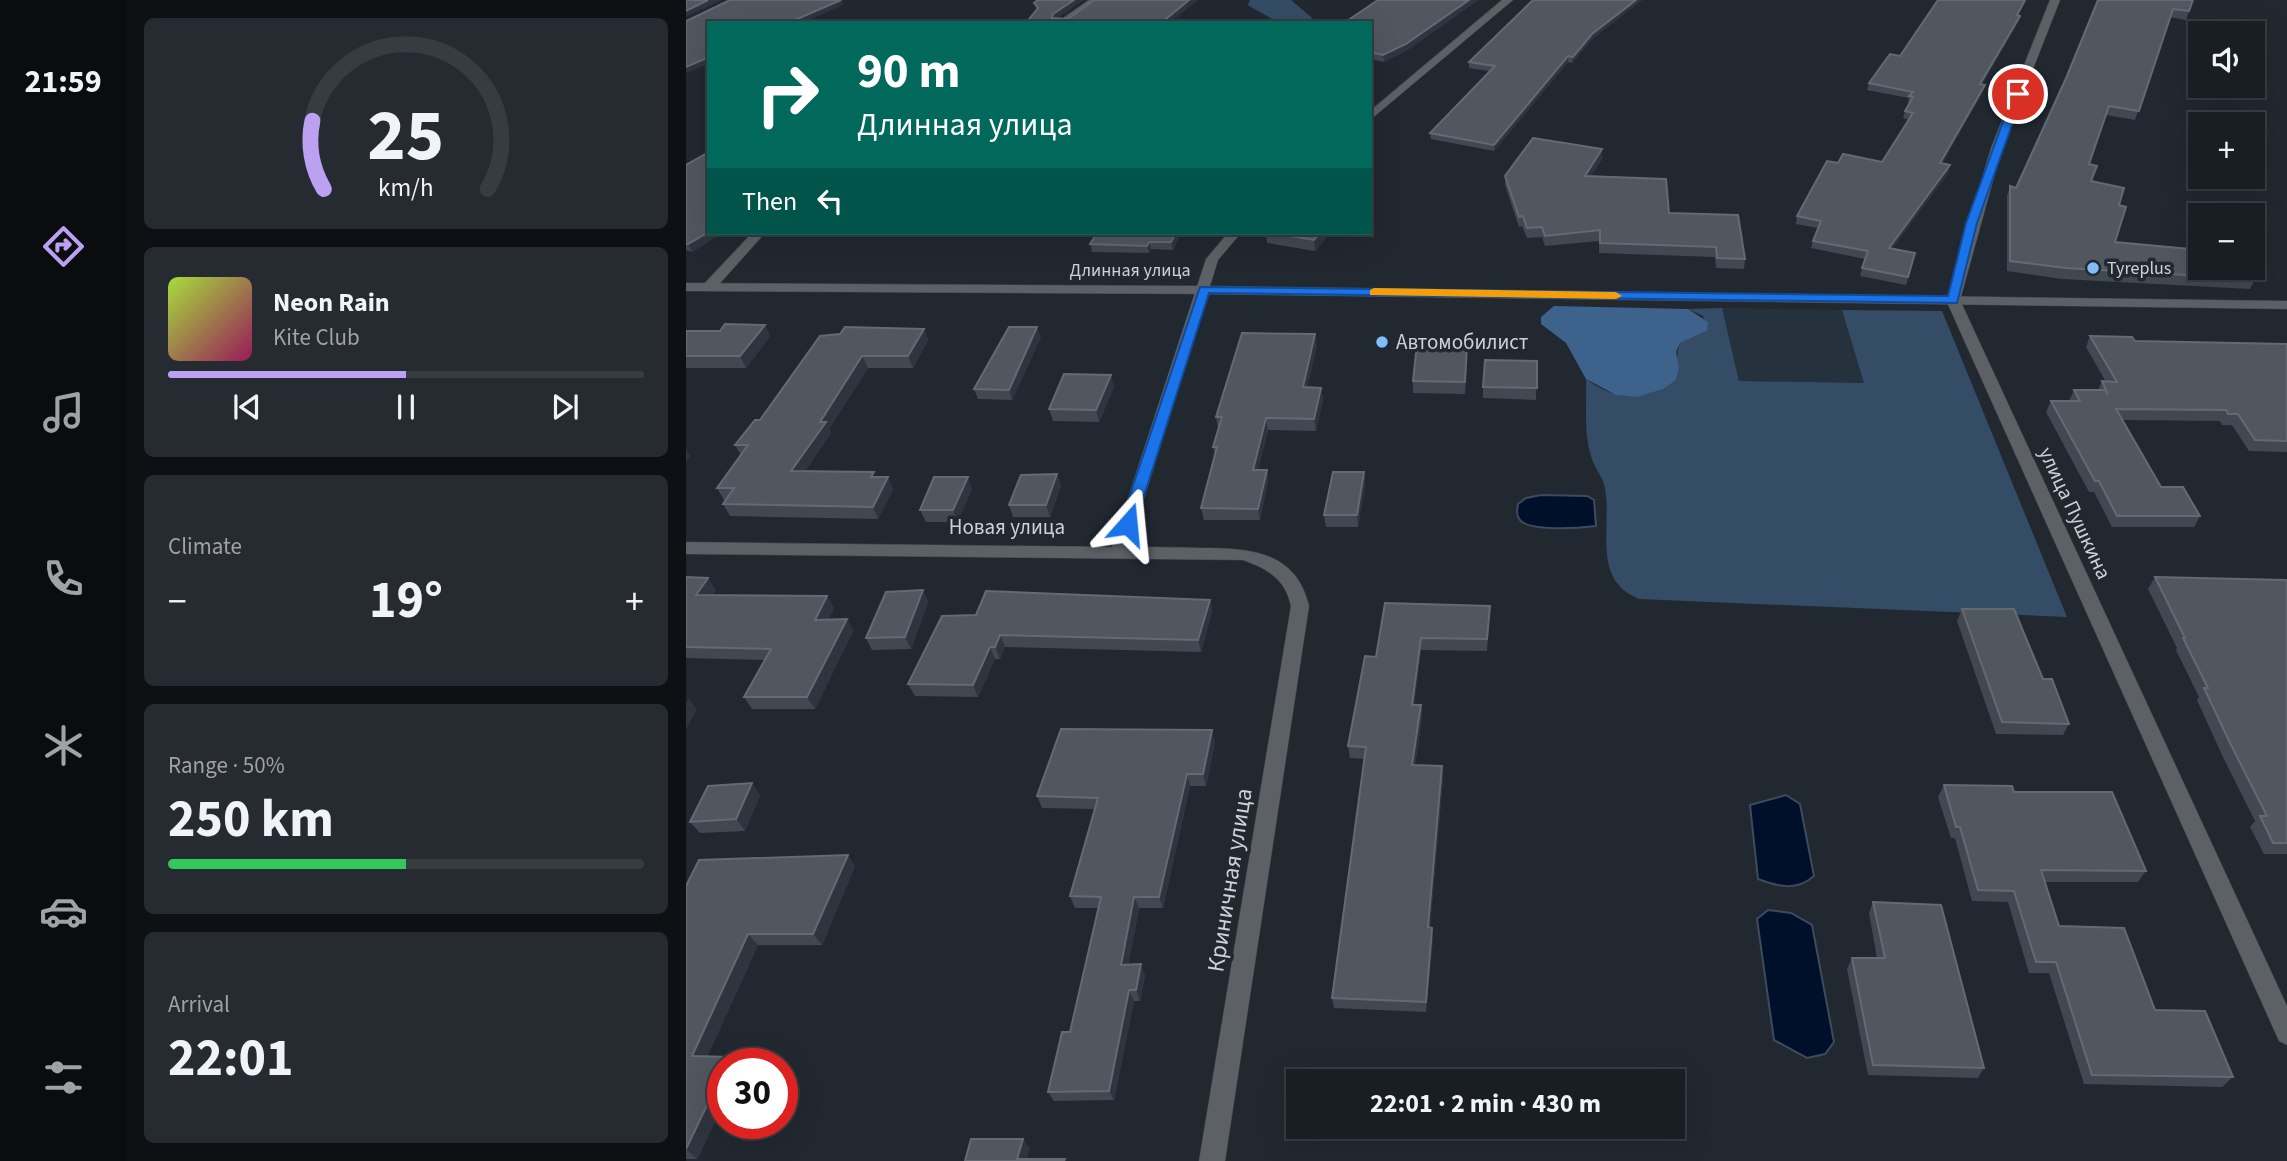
<!DOCTYPE html>
<html lang="en">
<head>
<meta charset="utf-8">
<style>
	body { margin:0; font-family:"Source Sans 3",sans-serif; background:#262b31; color:#f1f3f6; height:100vh; display:flex; flex-direction:column; font-size:26px; white-space:nowrap }
	* { box-sizing:border-box; margin:0 }
	p { font-size:23px; color:#9fa2a6 }
	.icon { flex:none; width:38px; height:38px; fill:none; stroke:currentColor; stroke-width:2; stroke-linecap:round; stroke-linejoin:round }
	.map { position:relative; flex:1; overflow:hidden }
	.side { display:flex; flex-direction:column; gap:18px; padding:18px; background:#0e1014; width:560px }
	.side>* { flex:none }
	.banner { position:absolute; left:21px; top:21px; width:665px; height:214px; border-radius:0px; box-shadow:0 7px 28px #0002,0 0 0 2px #373c41; background:#00695c; color:#fff; overflow:hidden }
	.fabs { position:absolute; left:1502px; top:21px; display:grid; gap:14px }
	.fabs a { display:grid; place-items:center; width:77px; height:77px; border-radius:0px; background:#191e24; box-shadow:0 7px 28px #0002,0 0 0 2px #373c41; font-size:35px }
	.speed { position:absolute; left:21px; top:1048px; display:flex; gap:14px; font-size:35px; font-weight:700; text-align:center }
	.speed>* { display:grid; place-content:center; width:91px; height:91px; border-radius:50%; background:#191e24; box-shadow:0 7px 28px #0002,0 0 0 2px #373c41; line-height:1 }
	.speed .limit { border:10px solid #d22; background:#fff; color:#111 }
	.pin { position:absolute; display:grid; place-items:center; width:60px; height:60px; color:#fff; margin:-30px; border:4px solid #fff; border-radius:50%; box-shadow:0 2px 7px #0007 }
	.me { position:absolute; width:77px; margin:-38px; rotate:18deg; stroke-linejoin:round; filter:drop-shadow(0 0 5px #0008) }
	.turn { display:flex; align-items:center; gap:24px; height:147px; padding:0 35px; font-size:32px }
	.turn .icon { width:91px; height:91px; stroke-width:2.5 }
	.turn b { display:block; font-size:49px; line-height:60px }
	.then { display:flex; align-items:center; height:66px; padding:0 35px; background:#0003; gap:14px; font-size:26px }
	.big { font-size:52px; font-weight:700; line-height:1.1 }
	.side .tile { flex:1; display:flex; flex-direction:column; justify-content:center; gap:10px; min-width:0; padding:0 24px; border-radius:10px; background:#262b31 }
	.side .dial { align-items:center; gap:0 }
	.dial svg { height:182px; overflow:visible; fill:none; stroke:#373c41; stroke-width:7; stroke-linecap:round; text-anchor:middle }
	.dial text { fill:#f1f3f6; stroke:none }
	.song { display:flex; align-items:center; gap:21px }
	.cover { width:84px; height:84px; border-radius:10px; background:linear-gradient(135deg,hsl(80 70% 55%),hsl(330 70% 35%)) }
	.played { height:7px; border-radius:4px; background:linear-gradient(90deg,#bca0f2 50%,#373c41 50%) }
	.keys { display:flex; justify-content:space-around; direction:ltr }
	.heat { display:flex; justify-content:space-between; align-items:center; font-size:38px; direction:ltr }
	.charge { height:10px; border-radius:5px; background:linear-gradient(90deg,#34c759 50%,#373c41 0) }
	.trip { position:absolute; left:600px; top:1069px; width:399px; height:70px; border-radius:0px; background:#191e24; box-shadow:0 7px 28px #0002,0 0 0 2px #373c41; font-weight:700; line-height:70px; text-align:center }
	main { display:flex; flex:1; min-height:0 }
	.menu { display:flex; flex-direction:column; width:126px; justify-content:space-around; align-items:center; background:#0a0c0e; color:#9fa2a6 }
	.menu .icon { width:49px; height:49px }
	.menu .current { color:#bca0f2 }
	.menu b { font-size:32px; color:#f1f3f6 }
	.map>svg:first-child { display:block }
	.built { fill:#26313e }
	.green { fill:#344c65 }
	.forest { fill:#3d628b }
	.water { fill:#00102a; stroke:#3e4a5e; stroke-width:2 }
	.lines { fill:none; stroke-linecap:round; stroke-linejoin:round }
	.minor-casing { stroke:#3d434b; stroke-width:1 }
	.tertiary-casing { stroke:#3d434b; stroke-width:1 }
	.minor { fill:#5d6064; fill-rule:evenodd }
	.tertiary { fill:#5d6064; fill-rule:evenodd }
	.wall { fill:#424851 }
	.shaded-wall { fill:#2e353e }
	.building { fill:#50575f; stroke:#646a72; stroke-width:2 }
	.route { fill:#1a73e8; stroke:#114b97; stroke-width:2 }
	.slow { fill:#f59e0b }
	.poi-dot { fill:#82bcfa; stroke:#212830; stroke-width:2.5 }
	.labels { text-anchor:middle; dominant-baseline:central; stroke-width:7; stroke-linejoin:round; paint-order:stroke }
	.far-poi-label { font-size:18px; fill:#cdd2d7; stroke:#212830; text-anchor:start }
	.far-street-label { font-size:18px; fill:#cdd2d7; stroke:#212830 }
	.poi-label { font-size:21px; fill:#cdd2d7; stroke:#212830; text-anchor:start }
	.street-label { font-size:21px; fill:#cdd2d7; stroke:#212830 }
	.near-street-label { font-size:24px; fill:#cdd2d7; stroke:#212830 }
</style>
</head>
<body>
<main>
<nav class="menu">
<b>21:59</b>
<svg class="icon current" aria-label="directions" viewBox="0 0 24 24"><path d="M12 3l9 9-9 9-9-9zM9 14v-3h6M13 9l2 2-2 2"/></svg>
<svg class="icon" aria-label="music" viewBox="0 0 24 24"><path d="M9 18V5l10-2v13"/><circle cx="6" cy="18" r="3"/><circle cx="16" cy="16" r="3"/></svg>
<svg class="icon" aria-label="phone" viewBox="0 0 24 24"><path d="M5 4h4l2 5-3 2q2 4 5 5l2-3 5 2v4C11 20 4 13 5 4z"/></svg>
<svg class="icon" aria-label="climate" viewBox="0 0 24 24"><path d="M12 3v18M4 7l16 10M4 17L20 7"/></svg>
<svg class="icon" aria-label="car" viewBox="0 0 24 24"><path d="M5 17H2v-5l4-1 3-4h7l3 4 3 1v5h-3M9 17h6M6 11h13"/><circle cx="7" cy="17" r="2"/><circle cx="17" cy="17" r="2"/></svg>
<svg class="icon" aria-label="filters" viewBox="0 0 24 24"><path d="M4 7h16M4 17h16"/><circle cx="9" cy="7" r="2"/><circle cx="15" cy="17" r="2"/></svg>
</nav>
<section class="side">
<div class="tile dial"><svg viewBox="0 0 100 80">
<path d="M14 69A42 42 0 1 1 86 69"/>
<path d="M14 69A42 42 0 0 1 9 39" stroke="#bca0f2"/>
<text x="50" y="56" font-size="32" font-weight="700">25</text>
<text x="50" y="72" font-size="11">km/h</text>
</svg></div>
<div class="tile">
<div class="song"><i class="cover"></i><div><b>Neon Rain</b><p>Kite Club</p></div></div>
<div class="played"></div>
<div class="keys"><svg class="icon" aria-label="previous" viewBox="0 0 24 24"><path d="M18 5L8 12l10 7zM5 5v14"/></svg><svg class="icon" aria-label="pause" viewBox="0 0 24 24"><path d="M8 5v14M16 5v14"/></svg><svg class="icon" aria-label="next" viewBox="0 0 24 24"><path d="M6 5l10 7-10 7zM19 5v14"/></svg></div>
</div>
<div class="tile"><p>Climate</p>
<div class="heat"><a>−</a><b class="big">19°</b><a>+</a></div>
</div>
<div class="tile"><p>Range · 50%</p><b class="big">250 km</b><div class="charge"></div></div>
<div class="tile"><p>Arrival</p><b class="big">22:01</b></div>
</section>
<div class="map">
<svg width="1601" height="1161" viewBox="0 0 1601 1161">
	<rect width="100%" height="100%" fill="#212830"/>
	<!-- built -->
	<polygon class="built" points="1036,308 1156,310 1179,383 1053,381"/>
	<!-- green -->
	<g class="green">
		<polygon points="564,0 605,0 632,23 593,23 565,7 562,5"/>
		<path d="M1036,308L1053,381L1178,383L1156,310L1256,311L1381,617L953,599C903,579 928,524 918,484C915,475 909,468 906,459C897,434 901,405 900,379C937,405 952,397 990,380C993,367 989,355 994,343L1021,331L1017,316L1002,309Z"/>
	</g>
	<!-- forest -->
	<polygon class="forest" points="868,306 1002,309 1022,322 1021,331 994,343 990,352 993,367 990,380 977,389 951,397 930,395 900,379 880,343 855,324 855,317"/>
	<!-- water -->
	<g class="water">
		<path d="M855,495L901,496L908,500L910,526C894,528 844,532 834,520C830,516 831,510 832,504L840,498Z"/>
		<path d="M1100,795L1114,804L1128,876C1111,891 1093,887 1072,879L1064,805Z"/>
		<polygon points="1082,910 1105,913 1126,925 1148,1042 1139,1054 1121,1058 1088,1040 1071,919"/>
	</g>
	<g class="lines">
		<defs>
			<g id="minor">
				<polygon points="403,0 414,0 382,23 370,23"/>
				<polygon points="816,0 827,0 684,120 684,111"/>
				<polygon points="1364,0 1374,0 1316,148 1274,300 1601,1006 1601,1045 1593,1041 1260,300 1305,148"/>
				<polygon points="66,233 79,233 28,290 18,290 18,284"/>
				<path d="M542,233H555L532,260L443,547C467,547 490,547 514,548C562,548 610,550 623,606L539,1161H513L605,606C599,579 582,569 557,560L0,554V542L426,547L520,259Z"/>
			</g>
			<polygon id="tertiary" points="0,283 519,286 1601,301 1601,309 519,294 0,291"/>
		</defs>
		<!-- minor casing -->
		<use href="#minor" class="minor-casing"/>
		<!-- tertiary casing -->
		<use href="#tertiary" class="tertiary-casing"/>
		<!-- minor -->
		<use href="#minor" class="minor"/>
		<!-- tertiary -->
		<use href="#tertiary" class="tertiary"/>
	</g>
	<!-- wall -->
	<g class="wall">
		<polygon points="692,0 792,0 720,51 698,62 684,59 684,23"/>
		<polygon points="847,0 956,0 905,40 886,63 882,62 808,151 745,139 744,133 804,71 783,68 783,62"/>
		<polygon points="1340,0 1332,15 1334,16 1332,22 1296,84 1297,91 1256,164 1264,165 1262,173 1206,249 1229,253 1220,285 1174,276 1179,259 1125,248 1127,241 1132,228 1110,224 1111,216 1152,163 1196,162 1223,120 1217,118 1219,111 1223,104 1222,103 1223,98 1181,90 1183,83 1214,56"/>
		<polygon points="1412,0 1507,0 1500,20 1484,17 1449,120 1420,115 1403,164 1405,181 1433,205 1429,242 1569,279 1564,289 1376,279 1321,271 1321,196 1324,186 1330,188 1381,76"/>
		<polygon points="916,159 904,177 983,213 1059,259 1058,269 1030,268 1029,257 913,253 913,241 859,246 856,237 841,238 836,226 833,227 819,185 819,176"/>
		<polygon points="0,165 23,233 36,233 6,252 0,250"/>
		<polygon points="411,233 495,233 487,250 465,249 463,253 406,252 404,244"/>
		<polygon points="580,233 644,233 629,251 581,243"/>
		<polygon points="79,325 84,336 60,368 0,368 0,331 34,331"/>
		<polygon points="238,329 242,340 227,368 182,368 143,429 145,433 119,471 191,477 202,477 207,489 192,519 44,516 37,504 40,500 38,500 31,488 55,455 49,445 74,420 134,336"/>
		<polygon points="1404,336 1449,341 1601,344 1601,452 1563,451 1546,425 1536,425 1534,421 1437,420 1475,487 1514,516 1508,527 1426,527 1408,492 1403,492 1360,412 1365,401 1383,401 1388,390 1412,390 1416,381 1420,382 1400,347"/>
		<polygon points="355,337 326,400 292,399 288,389"/>
		<polygon points="631,345 621,388 635,388 637,399 630,431 582,430 572,470 581,470 582,482 574,520 518,520 515,508 529,455 527,447 532,429 530,417"/>
		<polygon points="781,356 779,394 727,393 727,381"/>
		<polygon points="851,361 850,400 797,398 797,387"/>
		<polygon points="428,387 413,422 367,421 363,409"/>
		<polygon points="678,472 679,484 672,527 640,527 638,515"/>
		<polygon points="371,474 375,486 364,517 327,517 323,505"/>
		<polygon points="286,489 271,522 240,522 234,510"/>
		<polygon points="0,577 30,590 26,595 141,596 148,608 142,620 161,619 167,631 129,709 66,709 58,697 78,660 0,658"/>
		<polygon points="1469,577 1601,580 1601,854 1578,854 1564,827 1569,821 1536,755 1511,700 1513,697 1490,650 1491,648 1462,589"/>
		<polygon points="237,590 242,602 225,649 186,650 180,638"/>
		<polygon points="524,600 526,612 515,652 319,647 314,659 309,659 292,697 229,696 222,684 290,615"/>
		<polygon points="804,606 801,651 735,650 728,705 735,705 736,717 729,765 757,778 744,927 747,938 740,1012 648,1008 646,998 679,759 664,758 662,746 690,657"/>
		<polygon points="1276,609 1357,679 1383,724 1377,735 1310,734 1271,621"/>
		<polygon points="529,742 520,786 504,786 477,908 453,908 442,965 459,975 454,1001 448,1001 428,1100 368,1101 362,1092 384,1032 413,908 389,908 384,896 409,809 356,808 351,796"/>
		<polygon points="1258,785 1328,792 1460,871 1452,882 1359,882 1373,926 1547,1077 1536,1087 1398,1084 1363,973 1343,973 1322,902 1286,901 1269,838 1265,838 1252,797"/>
		<polygon points="74,795 59,831 14,833 4,822"/>
		<polygon points="169,866 136,945 72,945 21,1057 44,1057 51,1064 37,1064 37,1105 11,1159 0,1159 0,886"/>
		<polygon points="1187,902 1298,1068 1292,1078 1182,1075 1161,969 1166,958 1191,958 1183,913"/>
	</g>
	<!-- shaded-wall -->
	<g class="shaded-wall">
		<polygon points="22,0 36,0 0,17 0,11"/>
		<polygon points="149,0 159,0 156,1 157,5 117,23 102,23"/>
		<polygon points="388,0 398,0 368,21 366,18 367,14"/>
		<polygon points="503,0 512,0 484,23 475,23"/>
		<polygon points="783,0 792,0 720,51 698,62 697,55"/>
		<polygon points="950,0 956,0 905,40 886,63 887,57 906,34"/>
		<polygon points="1334,16 1332,22 1292,91 1294,84"/>
		<polygon points="882,56 882,62 808,151 808,145"/>
		<polygon points="23,57 23,64 0,73 0,67"/>
		<polygon points="1299,85 1297,91 1252,171 1254,163"/>
		<polygon points="916,149 916,159 898,186 899,176"/>
		<polygon points="1264,165 1262,173 1201,256 1203,248"/>
		<polygon points="23,232 23,233 36,233 6,252 2,244"/>
		<polygon points="490,233 495,233 487,250 485,242"/>
		<polygon points="634,233 644,233 629,251 628,240"/>
		<polygon points="463,242 465,249 463,253 461,246"/>
		<polygon points="79,325 84,336 60,368 54,356"/>
		<polygon points="351,327 355,337 326,400 323,390"/>
		<polygon points="238,329 242,340 227,368 222,356"/>
		<polygon points="629,334 631,345 619,399 617,387"/>
		<polygon points="176,356 182,368 143,429 145,433 111,483 105,471 134,422"/>
		<polygon points="425,375 428,387 413,422 410,410"/>
		<polygon points="635,388 637,399 630,431 628,419"/>
		<polygon points="580,418 582,430 569,482 567,470"/>
		<polygon points="0,449 4,456 0,462"/>
		<polygon points="581,470 582,482 574,520 572,509"/>
		<polygon points="678,472 679,484 672,527 671,515"/>
		<polygon points="371,474 375,486 364,517 360,505"/>
		<polygon points="202,477 207,489 192,519 187,507"/>
		<polygon points="282,477 286,489 271,522 267,510"/>
		<polygon points="22,578 30,590 18,607 10,595"/>
		<polygon points="237,590 242,602 225,649 219,637"/>
		<polygon points="141,596 148,608 136,632 129,620"/>
		<polygon points="524,600 526,612 515,652 512,640"/>
		<polygon points="161,619 167,631 129,709 121,697"/>
		<polygon points="314,635 319,647 314,659 309,647"/>
		<polygon points="735,638 735,650 727,717 726,705"/>
		<polygon points="304,647 309,659 292,697 287,685"/>
		<polygon points="3,698 11,710 0,729 0,703"/>
		<polygon points="735,705 736,717 727,777 726,765"/>
		<polygon points="526,730 529,742 520,786 517,774"/>
		<polygon points="756,766 757,778 743,938 742,927"/>
		<polygon points="501,774 504,786 477,908 473,897"/>
		<polygon points="66,783 74,795 59,831 50,819"/>
		<polygon points="162,855 169,866 136,945 127,934"/>
		<polygon points="448,897 453,908 440,976 435,965"/>
		<polygon points="746,928 747,938 740,1012 740,1002"/>
		<polygon points="62,934 72,945 17,1066 6,1056"/>
		<polygon points="455,964 459,975 454,1001 450,990"/>
		<polygon points="443,990 448,1001 428,1100 423,1091"/>
		<polygon points="44,1057 51,1064 41,1064"/>
		<polygon points="37,1072 37,1105 11,1159 0,1149"/>
		<polygon points="337,1139 344,1149 340,1161 331,1159"/>
	</g>
	<!-- building -->
	<g class="building">
		<polygon points="0,0 22,0 0,11"/>
		<polygon points="44,0 155,0 102,23 23,23 23,57 0,67 0,21"/>
		<polygon points="352,0 388,0 367,14 366,18 382,19 408,0 503,0 475,23 340,23 352,8 348,3"/>
		<polygon points="692,0 783,0 720,44 697,55 684,52 684,23 658,23"/>
		<polygon points="847,0 950,0 906,34 887,57 882,56 808,145 744,133 809,66 783,62"/>
		<polygon points="1252,0 1339,0 1331,15 1334,16 1294,84 1299,85 1254,163 1264,165 1203,248 1229,253 1222,277 1176,268 1182,251 1127,241 1135,221 1111,216 1141,161 1152,163 1157,154 1196,162 1227,113 1219,111 1227,97 1223,96 1227,92 1183,83 1204,54 1214,56"/>
		<polygon points="1412,0 1507,0 1503,11 1487,9 1453,111 1423,106 1403,164 1411,166 1405,181 1438,188 1433,205 1440,207 1429,242 1514,250 1514,268 1566,268 1566,255 1571,255 1569,279 1380,268 1324,261 1324,186 1330,188 1381,76"/>
		<polygon points="847,138 916,149 899,176 980,179 983,213 1052,215 1059,259 1031,258 1030,247 914,243 914,230 859,236 856,227 841,228 837,216 833,217 819,176"/>
		<polygon points="23,152 23,192 21,193 23,193 23,232 2,244 0,244 0,165"/>
		<polygon points="411,233 490,233 485,242 463,242 461,246 404,244"/>
		<polygon points="587,233 634,233 628,240"/>
		<polygon points="39,324 79,325 54,356 0,356 0,331 34,331"/>
		<polygon points="159,327 238,329 222,356 176,356 134,422 140,422 105,471 188,472 185,477 202,477 187,507 37,504 48,488 31,488 62,445 49,445 69,420 74,420 134,336 154,334"/>
		<polygon points="323,327 351,327 323,390 288,389"/>
		<polygon points="556,333 629,334 617,387 635,388 628,419 580,418 567,470 581,470 572,509 515,508 531,447 527,447 536,417 530,417"/>
		<polygon points="1404,336 1446,337 1449,341 1601,344 1601,441 1569,440 1552,414 1542,414 1540,410 1430,409 1475,487 1497,487 1514,516 1431,516 1413,481 1409,481 1365,401 1394,401 1388,390 1420,390 1422,395 1416,381 1431,382"/>
		<polygon points="731,344 781,345 779,382 727,381"/>
		<polygon points="799,360 851,361 851,388 797,387"/>
		<polygon points="378,374 425,375 410,410 363,409"/>
		<polygon points="647,472 678,472 671,515 638,515"/>
		<polygon points="371,474 360,505 323,505 335,475"/>
		<polygon points="248,477 282,477 267,510 234,510"/>
		<polygon points="0,577 22,578 10,595 141,596 129,620 161,619 121,697 58,697 85,649 0,647"/>
		<polygon points="1469,577 1601,580 1601,843 1587,843 1574,816 1581,816 1544,743 1518,688 1522,688 1497,638 1499,638"/>
		<polygon points="237,590 219,637 180,638 200,592"/>
		<polygon points="300,591 524,600 512,640 314,635 309,647 304,647 287,685 222,684 256,616 290,615"/>
		<polygon points="699,603 804,606 801,639 735,638 726,705 735,705 726,765 756,766 742,927 746,928 740,1002 646,998 680,747 662,746 679,656 690,657"/>
		<polygon points="1276,609 1328,609 1357,679 1366,679 1383,724 1316,722"/>
		<polygon points="375,729 526,730 517,774 501,774 473,897 448,897 435,965 455,964 450,990 443,990 423,1091 362,1092 376,1032 384,1032 415,897 384,896 412,798 351,796"/>
		<polygon points="66,783 50,819 4,822 22,786"/>
		<polygon points="1258,785 1326,786 1328,792 1426,792 1460,871 1355,870 1373,926 1438,928 1469,1010 1519,1011 1547,1077 1406,1075 1370,962 1350,962 1328,891 1292,890 1274,827 1270,827"/>
		<polygon points="162,855 127,934 62,934 6,1056 44,1057 41,1064 37,1064 37,1072 0,1149 0,886 13,860"/>
		<polygon points="1187,902 1255,905 1298,1068 1187,1065 1166,958 1199,958"/>
		<polygon points="285,1139 337,1139 331,1159 379,1159 378,1161 279,1161"/>
	</g>
	<!-- route -->
	<polygon class="route" points="1332,91 1337,94 1291,223 1271,303 523,293 449,524 442,530 434,524 514,287 1262,296 1280,223 1327,94"/>
	<!-- slow -->
	<polygon class="slow" points="688,288 930,292 936,296 930,299 684,295 684,290"/>
	<!-- markers -->
	<g class="poi-dot">
		<circle cx="1407" cy="268" r="7"/>
		<circle cx="696" cy="342" r="7"/>
	</g>
	<g class="labels">
		<!-- far-poi labels -->
		<g class="far-poi-label">
			<text x="1421" y="268">Tyreplus</text>
		</g>
		<!-- far-street labels -->
		<g class="far-street-label">
			<text x="444" y="270">Длинная улица</text>
		</g>
		<!-- poi labels -->
		<g class="poi-label">
			<text x="710" y="342">Автомобилист</text>
		</g>
		<!-- street labels -->
		<g class="street-label">
			<text transform="translate(1389 513) rotate(65)">улица Пушкина</text>
			<text x="321" y="527">Новая улица</text>
		</g>
		<!-- near-street labels -->
		<g class="near-street-label">
			<text transform="translate(544 880) rotate(-81)">Криничная улица</text>
		</g>
	</g>
</svg>
<div class="fabs">
<a><svg class="icon" aria-label="sound" viewBox="0 0 24 24"><path d="M4 9h4l5-4v14l-5-4H4zM17 9q2 3 0 6"/></svg></a>
<a>+</a>
<a>−</a>
</div>
<div class="speed"><div class="limit">30</div></div>
<div class="pin" style="left:1332px;top:94px;background:#d93025"><svg class="icon" aria-label="arrive" viewBox="0 0 24 24"><path d="M6 21V4h12l-3 4 3 4H6"/></svg></div>
<svg class="me" style="left:442px;top:524px" viewBox="-20 -20 40 40"><path d="M0-17L14 15 0 8-14 15z" fill="#1a73e8" stroke="#fff" stroke-width="4"/></svg>
<div class="trip">22:01 · 2 min · 430 m</div>
<div class="banner">
<div class="turn"><svg class="icon" aria-label="right" viewBox="0 0 24 24"><path d="M7 20v-9h11M14 6l5 5-5 5"/></svg><div><b>90 m</b>Длинная улица</div></div>
<div class="then">Then<svg class="icon" aria-label="left" viewBox="0 0 24 24"><path d="M17 20v-9H6M10 6l-5 5 5 5"/></svg></div>
</div>
</div>
</main>
</body>
</html>
